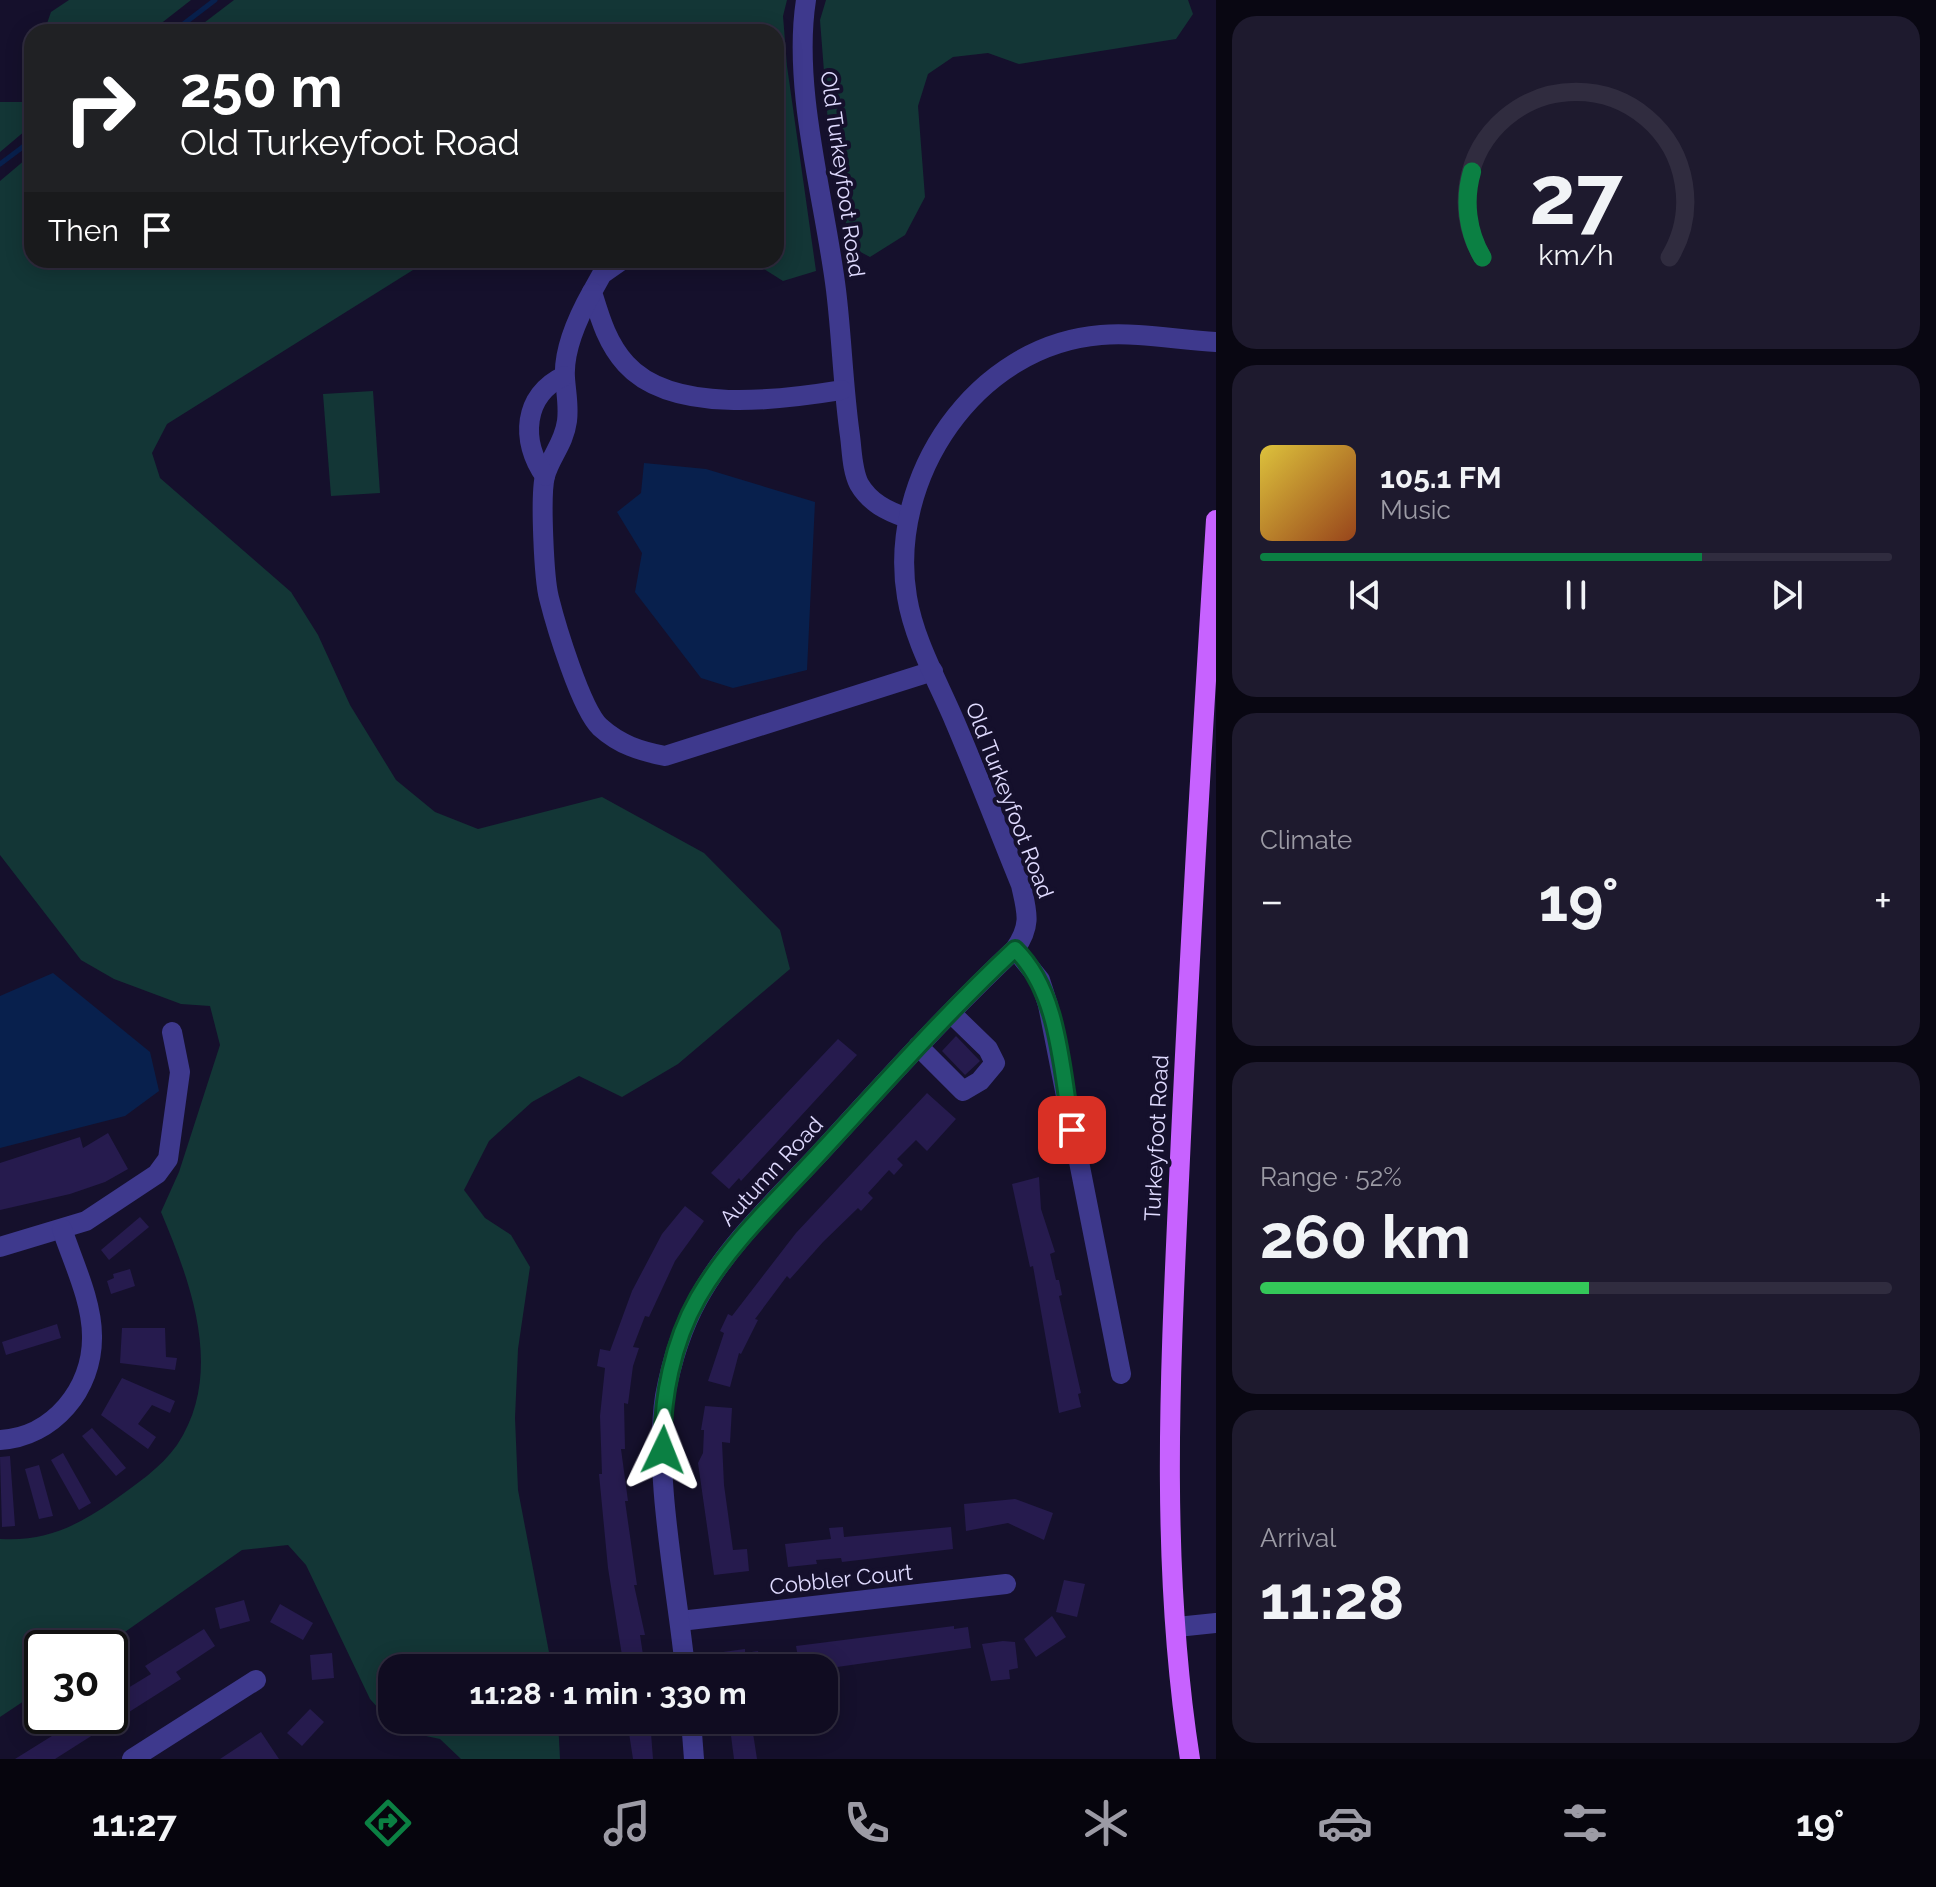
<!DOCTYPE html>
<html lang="en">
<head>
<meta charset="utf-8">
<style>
	body { margin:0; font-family:Raleway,sans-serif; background:#1e1a2e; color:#f1f3f6; height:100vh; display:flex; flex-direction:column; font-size:30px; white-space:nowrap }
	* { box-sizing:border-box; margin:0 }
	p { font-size:26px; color:#9c9ba5 }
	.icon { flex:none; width:44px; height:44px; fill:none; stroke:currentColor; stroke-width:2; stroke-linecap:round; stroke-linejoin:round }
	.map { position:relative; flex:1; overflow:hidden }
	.drawer { display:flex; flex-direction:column; gap:16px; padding:16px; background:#090712; width:720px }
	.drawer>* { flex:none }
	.guide { position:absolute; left:24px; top:24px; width:760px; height:244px; border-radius:24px; box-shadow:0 4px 20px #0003,0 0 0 2px #302c3f; background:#202124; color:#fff; overflow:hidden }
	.speed { position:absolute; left:24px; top:1630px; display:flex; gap:16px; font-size:40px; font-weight:700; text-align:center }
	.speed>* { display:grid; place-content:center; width:104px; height:104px; border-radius:50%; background:#100c21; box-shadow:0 4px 20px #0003,0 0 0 2px #302c3f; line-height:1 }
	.speed .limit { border:4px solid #111; border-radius:12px; background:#fff; color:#111 }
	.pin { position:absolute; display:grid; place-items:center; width:68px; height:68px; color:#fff; margin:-34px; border-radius:16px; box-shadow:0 4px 12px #0006 }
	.me { position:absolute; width:88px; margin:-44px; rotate:2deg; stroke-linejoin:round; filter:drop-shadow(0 0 6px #0008) }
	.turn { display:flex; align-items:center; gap:28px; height:168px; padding:0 24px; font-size:36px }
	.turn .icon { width:104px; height:104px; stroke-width:2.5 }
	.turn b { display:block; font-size:56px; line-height:68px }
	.then { display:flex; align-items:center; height:76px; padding:0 24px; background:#0003; gap:16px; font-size:30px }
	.big { font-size:60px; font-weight:700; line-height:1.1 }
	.drawer .card { flex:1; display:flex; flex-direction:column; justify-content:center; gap:12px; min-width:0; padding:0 28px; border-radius:24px; background:#1e1a2e }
	.drawer .dial { align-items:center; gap:0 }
	.dial svg { height:208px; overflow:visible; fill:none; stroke:#302c3f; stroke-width:7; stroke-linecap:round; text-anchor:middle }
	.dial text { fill:#f1f3f6; stroke:none }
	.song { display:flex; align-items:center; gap:24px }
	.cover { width:96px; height:96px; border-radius:12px; background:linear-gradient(135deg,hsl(50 70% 55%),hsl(20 70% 35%)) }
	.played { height:8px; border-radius:4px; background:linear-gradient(90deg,#0b8043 70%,#302c3f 70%) }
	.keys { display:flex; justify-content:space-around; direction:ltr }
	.heat { display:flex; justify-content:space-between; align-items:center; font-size:44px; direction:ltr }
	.charge { height:12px; border-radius:6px; background:linear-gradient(90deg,#34c759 52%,#302c3f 0) }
	.trip { position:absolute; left:378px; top:1654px; width:460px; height:80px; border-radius:24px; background:#100c21; box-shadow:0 4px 20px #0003,0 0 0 2px #302c3f; font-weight:700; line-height:80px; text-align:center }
	.dock { display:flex; height:128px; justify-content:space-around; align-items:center; background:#06050d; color:#9c9ba5 }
	.dock .icon { width:56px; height:56px }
	.dock .current { color:#0b8043 }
	.dock b { font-size:36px; color:#f1f3f6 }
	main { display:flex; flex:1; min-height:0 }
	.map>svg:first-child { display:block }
	.green { fill:#133636 }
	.water { fill:#08204d }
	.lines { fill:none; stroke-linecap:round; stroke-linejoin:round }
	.stream { stroke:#08204d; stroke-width:5 }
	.building { fill:#261b4e }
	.minor { stroke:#3e398d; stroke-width:20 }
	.major { stroke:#c762ff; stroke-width:20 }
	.route-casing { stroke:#07532c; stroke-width:20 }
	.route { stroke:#0b8043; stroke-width:14 }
	.labels { text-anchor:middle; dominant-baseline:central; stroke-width:8; stroke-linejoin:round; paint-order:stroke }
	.street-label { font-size:22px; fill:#e0dbff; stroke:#15102c }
</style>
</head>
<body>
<main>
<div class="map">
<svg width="1216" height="1759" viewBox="0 0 1216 1759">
	<rect width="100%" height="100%" fill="#15102c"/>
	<!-- green -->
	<g class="green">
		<polygon points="69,0 191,0 150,32 44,32 51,12"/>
		<polygon points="234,0 787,0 783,16 787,66 816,271 783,281 753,262 776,260 776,32 695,32 671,23 619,32 192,32"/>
		<polygon points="826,0 1188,0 1193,14 1176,39 1019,64 988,53 953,57 928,74 918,106 925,197 905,235 870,257 851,247 830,149 820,20"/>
		<polygon points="32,74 32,125 0,152 0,102 24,102"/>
		<path d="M32,154V260H429L167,424L152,453L160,478L291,592L318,635L350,705L396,780L435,812L478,829L602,797L704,853L780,930L790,969L678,1064L622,1097L579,1076L532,1102L489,1141L464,1190L485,1218L511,1235L530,1267L518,1349L515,1418L518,1490L552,1668H392V1720H558L560,1759H461L440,1739L398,1730L370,1699L306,1565L288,1545L242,1550L102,1648H42V1689L0,1717V1539C45,1542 77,1526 113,1501C135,1485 161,1468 177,1445C225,1373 191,1283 161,1212L179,1172L220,1045L210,1006L181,1004L114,979L81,960L0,855V181Z"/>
		<polygon points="373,391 380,493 331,496 323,394"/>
	</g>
	<!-- water -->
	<g class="water">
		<polygon points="644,463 706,469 815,502 807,670 733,688 701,678 635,592 642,553 617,512 641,493"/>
		<polygon points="53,973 150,1052 159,1091 125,1116 0,1148 0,996"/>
	</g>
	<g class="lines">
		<!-- stream -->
		<g class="stream">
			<polyline points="173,32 215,0"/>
			<polyline points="0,164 32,140"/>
		</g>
	</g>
	<!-- building -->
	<g class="building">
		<polygon points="956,1036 980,1061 965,1075 942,1051"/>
		<polygon points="838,1039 857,1055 741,1181 739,1178 729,1189 711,1173"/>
		<polygon points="927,1093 956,1119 927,1151 916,1140 897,1159 903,1165 894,1175 889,1170 868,1193 873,1198 861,1211 858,1208 823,1242 790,1279 787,1276 755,1319 758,1320 741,1354 739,1353 730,1387 708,1381 724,1333 720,1331 728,1314 732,1316 796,1233"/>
		<polygon points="108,1133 128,1169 105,1182 70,1194 0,1210 0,1163 80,1137 83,1148"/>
		<polygon points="1039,1177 1041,1209 1055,1252 1050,1254 1056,1280 1059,1280 1062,1295 1059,1296 1081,1393 1078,1394 1081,1407 1059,1413 1033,1266 1030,1267 1012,1184"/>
		<polygon points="685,1206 704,1221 675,1261 649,1317 645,1316 633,1347 639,1348 633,1366 628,1404 624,1403 625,1449 621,1449 628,1501 625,1501 637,1585 634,1585 645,1635 640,1635 645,1668 624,1668 608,1568 599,1474 602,1474 600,1416 605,1368 597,1366 600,1349 610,1351 632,1291 662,1234"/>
		<polygon points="140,1217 149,1227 109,1260 101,1250"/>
		<polygon points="130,1269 135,1286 111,1294 107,1281 114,1278 113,1274"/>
		<polygon points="57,1324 61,1338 6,1355 2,1342"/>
		<polygon points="122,1328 165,1328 166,1357 177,1358 175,1370 120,1363"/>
		<polygon points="122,1378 175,1401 170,1413 152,1405 138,1424 156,1437 148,1449 101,1415"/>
		<polygon points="705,1406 732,1408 730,1443 722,1442 724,1485 733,1550 747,1549 749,1571 714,1575 698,1463 703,1453 704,1430 701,1430"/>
		<polygon points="92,1428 126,1468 116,1476 82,1436"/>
		<polygon points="63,1453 91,1503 79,1510 51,1460"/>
		<polygon points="10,1456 15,1526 2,1527 0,1457"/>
		<polygon points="39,1465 53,1516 39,1519 25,1469"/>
		<polygon points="1015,1499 1053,1513 1044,1540 1008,1523 966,1531 964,1504"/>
		<polygon points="843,1527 844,1537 951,1527 953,1549 842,1562 841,1558 816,1560 817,1564 788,1567 785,1544 831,1539 829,1528"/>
		<polygon points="1064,1580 1085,1584 1077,1617 1056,1612"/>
		<polygon points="244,1600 250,1621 220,1629 215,1608"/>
		<polygon points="280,1604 313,1623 303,1640 270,1622"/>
		<polygon points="1052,1616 1066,1637 1036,1657 1024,1639"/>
		<polygon points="954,1626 954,1629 968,1627 971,1648 830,1668 800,1668 796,1646"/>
		<polygon points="204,1629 215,1646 176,1672 181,1679 55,1759 15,1759 84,1716 110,1716 110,1699 151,1674 145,1666"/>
		<polygon points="1003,1641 1015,1642 1018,1668 1009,1670 1010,1679 991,1681 982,1644"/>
		<polygon points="745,1649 745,1653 758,1651 761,1668 725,1668 723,1652"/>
		<polygon points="332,1653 334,1678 312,1680 310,1655"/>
		<polygon points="310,1709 324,1722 302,1746 287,1733"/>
		<polygon points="627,1720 650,1720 653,1759 633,1759"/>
		<polygon points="729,1720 751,1720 757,1759 734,1759"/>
		<polygon points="261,1732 279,1759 220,1759"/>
	</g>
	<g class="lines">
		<!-- minor -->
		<g class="minor">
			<path d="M806,0C792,89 825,200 836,290C842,339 843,387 850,436C852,451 852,470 859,484C870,503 887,511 907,518"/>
			<path d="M622,260L602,274L592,292C600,318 607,343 626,364C672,415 781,400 842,390"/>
			<path d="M592,292C578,317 563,349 565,378C566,393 569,406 567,421C564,444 550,457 545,476C540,495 544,579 549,598C556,626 581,709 600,727C620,745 640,751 665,756L933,671"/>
			<path d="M545,476C520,441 523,395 564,376"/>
			<polyline points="1015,949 1040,980 1048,1005 1121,1374"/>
			<polyline points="918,1046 963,1091 980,1081 995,1063 988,1049 951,1013"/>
			<polyline points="0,1247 86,1221 157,1174 168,1159 180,1072 172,1032"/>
			<path d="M0,1440C53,1437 93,1389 92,1336C92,1301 73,1262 62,1229"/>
			<polyline points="680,1621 1006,1584"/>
			<polyline points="1177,1627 1216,1623"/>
			<path d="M685,1668C677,1588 653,1474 665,1396C671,1364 682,1328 698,1299C728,1244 776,1200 818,1155C882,1085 946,1014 1015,949C1032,925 1027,912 1021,885C999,831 978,776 955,722C938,682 914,640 907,597C887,478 975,345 1101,335C1138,332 1179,340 1216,342"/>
			<polyline points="691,1720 694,1759"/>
			<polyline points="132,1759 256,1680"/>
		</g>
		<!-- major -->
		<path class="major" d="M1190,1759C1160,1567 1170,1374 1179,1180C1189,960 1202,740 1216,520"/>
	</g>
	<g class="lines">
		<defs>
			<path id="route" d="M663,1450C661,1399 673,1342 698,1298C729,1244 777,1200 819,1154C883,1085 946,1013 1015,949C1060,993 1061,1070 1072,1130"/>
		</defs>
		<!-- route casing -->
		<use href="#route" class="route-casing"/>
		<!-- route -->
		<use href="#route" class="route"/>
	</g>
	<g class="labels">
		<!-- street labels -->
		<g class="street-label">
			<text transform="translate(843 174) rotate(82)">Old Turkeyfoot Road</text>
			<text transform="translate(1010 800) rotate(69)">Old Turkeyfoot Road</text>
			<text transform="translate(1156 1138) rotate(-87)">Turkeyfoot Road</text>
			<text transform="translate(771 1171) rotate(-47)">Autumn Road</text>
			<text transform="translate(841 1579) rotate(-6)">Cobbler Court</text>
		</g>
	</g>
</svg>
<div class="speed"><div class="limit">30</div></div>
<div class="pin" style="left:1072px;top:1130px;background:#d93025"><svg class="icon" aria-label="arrive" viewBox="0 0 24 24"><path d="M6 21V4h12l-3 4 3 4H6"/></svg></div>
<svg class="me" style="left:663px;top:1450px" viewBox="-20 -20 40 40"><path d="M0-17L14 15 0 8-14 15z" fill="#0b8043" stroke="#fff" stroke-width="4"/></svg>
<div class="trip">11:28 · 1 min · 330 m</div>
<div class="guide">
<div class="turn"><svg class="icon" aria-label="right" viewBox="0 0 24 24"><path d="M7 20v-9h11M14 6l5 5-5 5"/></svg><div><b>250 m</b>Old Turkeyfoot Road</div></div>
<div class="then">Then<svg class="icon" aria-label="arrive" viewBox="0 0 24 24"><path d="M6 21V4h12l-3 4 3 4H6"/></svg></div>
</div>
</div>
<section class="drawer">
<div class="card dial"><svg viewBox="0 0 100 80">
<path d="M14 69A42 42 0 1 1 86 69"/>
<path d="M14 69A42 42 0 0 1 10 36" stroke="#0b8043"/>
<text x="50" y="56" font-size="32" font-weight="700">27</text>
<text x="50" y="72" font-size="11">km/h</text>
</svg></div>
<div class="card">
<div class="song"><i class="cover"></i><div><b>105.1 FM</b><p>Music</p></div></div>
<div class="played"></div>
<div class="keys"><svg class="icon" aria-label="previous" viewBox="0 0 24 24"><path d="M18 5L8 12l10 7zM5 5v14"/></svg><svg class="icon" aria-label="pause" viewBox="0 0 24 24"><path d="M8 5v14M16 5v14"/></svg><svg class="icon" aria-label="next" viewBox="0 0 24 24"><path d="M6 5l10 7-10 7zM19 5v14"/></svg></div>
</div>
<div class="card"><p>Climate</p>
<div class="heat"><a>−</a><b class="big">19°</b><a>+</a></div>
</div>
<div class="card"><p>Range · 52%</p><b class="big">260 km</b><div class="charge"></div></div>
<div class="card"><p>Arrival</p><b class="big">11:28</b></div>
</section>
</main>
<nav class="dock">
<b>11:27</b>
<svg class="icon current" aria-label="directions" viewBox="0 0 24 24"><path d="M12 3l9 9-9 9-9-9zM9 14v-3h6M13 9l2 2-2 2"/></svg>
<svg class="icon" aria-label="music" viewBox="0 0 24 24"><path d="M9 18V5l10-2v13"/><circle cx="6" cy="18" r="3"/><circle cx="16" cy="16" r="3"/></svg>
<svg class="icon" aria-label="phone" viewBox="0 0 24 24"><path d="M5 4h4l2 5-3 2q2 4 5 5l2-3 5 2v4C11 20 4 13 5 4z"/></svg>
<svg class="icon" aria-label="climate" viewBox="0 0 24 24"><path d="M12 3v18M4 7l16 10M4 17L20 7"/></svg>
<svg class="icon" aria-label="car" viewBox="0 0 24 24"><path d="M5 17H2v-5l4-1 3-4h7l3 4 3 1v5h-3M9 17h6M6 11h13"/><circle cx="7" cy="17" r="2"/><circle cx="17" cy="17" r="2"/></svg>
<svg class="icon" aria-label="filters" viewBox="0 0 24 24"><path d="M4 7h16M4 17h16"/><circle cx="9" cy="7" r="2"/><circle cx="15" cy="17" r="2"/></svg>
<b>19°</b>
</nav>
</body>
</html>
